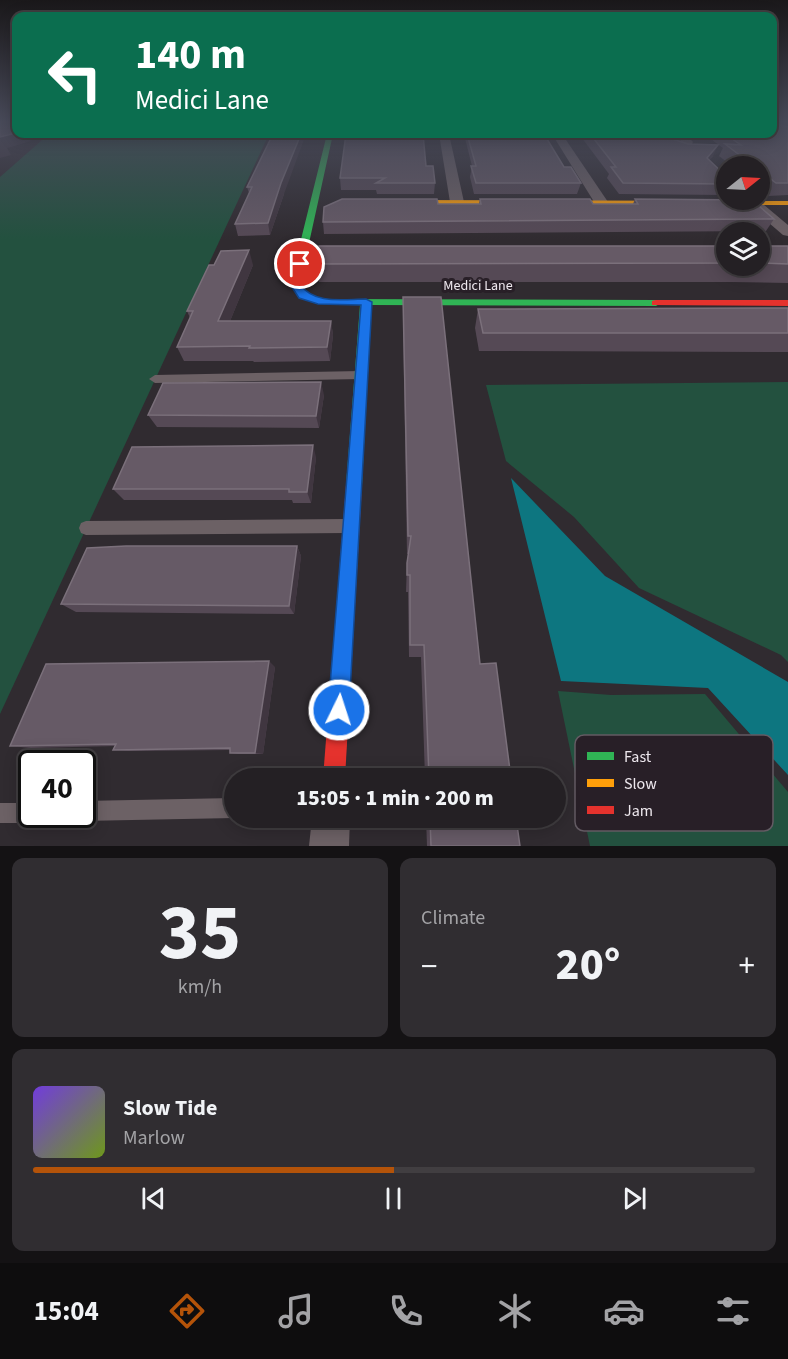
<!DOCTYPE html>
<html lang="en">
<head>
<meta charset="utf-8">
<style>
	body { margin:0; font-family:"Source Sans 3",sans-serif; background:#302d31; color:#f1f3f6; height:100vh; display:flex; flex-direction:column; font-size:22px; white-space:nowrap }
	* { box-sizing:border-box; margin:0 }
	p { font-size:20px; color:#a3a3a6 }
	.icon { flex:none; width:33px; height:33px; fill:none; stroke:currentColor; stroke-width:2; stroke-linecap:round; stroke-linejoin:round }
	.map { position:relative; height:846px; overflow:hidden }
	.details { display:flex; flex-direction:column; gap:12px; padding:12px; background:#141214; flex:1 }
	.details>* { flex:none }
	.hud { position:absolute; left:12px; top:12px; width:765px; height:126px; border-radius:12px; box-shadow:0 3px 15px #0003,0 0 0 2px #413e41; background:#0b6e4f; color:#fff; overflow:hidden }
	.needle { width:39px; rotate:72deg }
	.tools { position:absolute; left:716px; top:156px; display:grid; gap:12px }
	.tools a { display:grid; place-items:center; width:54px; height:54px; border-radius:50%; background:#242024; box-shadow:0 3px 15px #0003,0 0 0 2px #413e41; font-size:30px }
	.speed { position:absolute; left:18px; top:750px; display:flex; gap:12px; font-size:30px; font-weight:700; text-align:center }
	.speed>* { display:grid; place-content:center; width:78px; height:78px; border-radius:50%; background:#242024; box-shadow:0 3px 15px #0003,0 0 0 2px #413e41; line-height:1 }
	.speed .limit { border:3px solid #111; border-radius:9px; background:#fff; color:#111 }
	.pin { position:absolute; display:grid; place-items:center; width:51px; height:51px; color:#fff; margin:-26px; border:3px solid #fff; border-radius:50%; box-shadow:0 2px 6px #0007 }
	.me { position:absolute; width:66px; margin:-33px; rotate:4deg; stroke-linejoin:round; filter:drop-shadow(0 0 4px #0008) }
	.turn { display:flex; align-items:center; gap:21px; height:126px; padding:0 24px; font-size:27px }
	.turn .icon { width:78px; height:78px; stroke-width:2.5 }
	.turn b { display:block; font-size:42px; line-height:51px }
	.big { font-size:45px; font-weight:800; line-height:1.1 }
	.details .widget { flex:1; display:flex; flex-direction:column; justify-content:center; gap:9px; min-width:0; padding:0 21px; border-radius:12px; background:#302d31 }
	.details .dial { align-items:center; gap:0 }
	.dial b { font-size:78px; line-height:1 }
	.song { display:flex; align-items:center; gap:18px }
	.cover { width:72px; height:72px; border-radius:9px; background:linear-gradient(135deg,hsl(260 70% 55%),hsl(80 70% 35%)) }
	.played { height:6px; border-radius:3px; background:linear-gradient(90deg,#b45309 50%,#413e41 50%) }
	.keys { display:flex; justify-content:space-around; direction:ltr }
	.heat { display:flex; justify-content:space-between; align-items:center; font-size:33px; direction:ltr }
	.details .tiles { flex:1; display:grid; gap:12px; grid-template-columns:1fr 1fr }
	.widget:last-child { grid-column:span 2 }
	.trip { position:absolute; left:224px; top:768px; width:342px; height:60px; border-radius:30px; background:#242024; box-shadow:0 3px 15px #0003,0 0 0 2px #413e41; font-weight:800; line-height:60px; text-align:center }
	.tabs { display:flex; height:96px; justify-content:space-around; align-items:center; background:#0e0d0e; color:#a3a3a6 }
	.tabs .icon { width:42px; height:42px }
	.tabs .current { color:#b45309 }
	.tabs b { font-size:27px; color:#f1f3f6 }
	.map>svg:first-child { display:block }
	.green { fill:#23513f }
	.water { fill:#0d7680 }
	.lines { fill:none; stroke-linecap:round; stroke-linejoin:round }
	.lane { fill:#6c6165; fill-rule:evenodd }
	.street { fill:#6c6165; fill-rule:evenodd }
	.fast { fill:#30b455; fill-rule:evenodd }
	.slow { fill:#ff9f0a; fill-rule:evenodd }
	.jam { fill:#e5322d; fill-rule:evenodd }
	.wall { fill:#554955 }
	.shaded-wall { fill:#403640 }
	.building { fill:#665a66; stroke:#7b707b; stroke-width:1.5 }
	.route { fill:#1a73e8; stroke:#114b97; stroke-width:1.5 }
	.labels { text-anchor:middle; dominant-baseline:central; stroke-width:6; stroke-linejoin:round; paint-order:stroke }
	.far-street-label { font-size:14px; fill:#eee8ee; stroke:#281f27 }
	.key { fill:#281f27; stroke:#635b63; stroke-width:1.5 }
	.key-label { font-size:16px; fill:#eee8ee }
</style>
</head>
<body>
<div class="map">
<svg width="788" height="846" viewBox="0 0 788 846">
	<rect width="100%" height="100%" fill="#302b30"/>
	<!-- green -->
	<g class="green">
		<polygon points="49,134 269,134 0,714 0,177"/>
		<polygon points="788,382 788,662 781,655 639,588 574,517 506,461 486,385"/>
		<polygon points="558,691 611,695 705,694 788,792 788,846 590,846"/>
	</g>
	<!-- water -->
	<polygon class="water" points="511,478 605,576 788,682 788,775 708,688 561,681"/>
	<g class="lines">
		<!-- lane -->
		<g class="lane">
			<polygon points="361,371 366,375 361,379 155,383 149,379 155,375"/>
			<polygon points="347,519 352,521 354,526 352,531 347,533 86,535 81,533 79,528 81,523 86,521"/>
			<polygon points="234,798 234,818 236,818 234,818 82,821 75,818 73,814 82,814 82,801"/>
			<polygon points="0,803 32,803 32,814 42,814 39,820 32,823 0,823"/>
		</g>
		<!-- street -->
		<g class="street">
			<polygon points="439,134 449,134 464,202 462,205 452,205 450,202"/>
			<polygon points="552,134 562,134 608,202 606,205 596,205"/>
			<polygon points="674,134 685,134 693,142 692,144 684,144"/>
			<polygon points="748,200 758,200 788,225 788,236 783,235 748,205 746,202"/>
			<polygon points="312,818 350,818 349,846 309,846"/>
		</g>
		<!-- fast -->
		<polygon class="fast" points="327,134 333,134 300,284 310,295 323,299 656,300 661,303 656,306 371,305 362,485 359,490 354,492 349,490 346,485 360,305 318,304 302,299 290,284"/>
		<!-- slow -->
		<polygon class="slow" points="393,200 788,201 788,205 396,204 392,202"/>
		<!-- jam -->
		<g class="jam">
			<polygon points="656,300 788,300 788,306 652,305 652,301"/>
			<polygon points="354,478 359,480 362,485 345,778 323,778 346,485 349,480"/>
		</g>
	</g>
	<!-- wall -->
	<g class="wall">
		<polygon points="772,121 788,121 788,195 768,196 759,188 759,166 732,166 719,156 723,148 704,134 772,134"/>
		<polygon points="273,134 284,194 270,235 238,236 235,224 249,193 247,187"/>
		<polygon points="464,134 544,134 564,167 581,183 577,194 474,194 470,177 472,166"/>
		<polygon points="579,134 668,134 673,139 713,156 709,160 726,176 726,195 619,194 607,178 609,174"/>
		<polygon points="426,166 435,183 434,194 377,194 376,190 341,190 340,178"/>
		<polygon points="480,199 593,204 633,204 635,199 774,219 766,231 324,234 323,222 438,204 479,204"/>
		<polygon points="726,246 726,266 759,266 759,246 788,246 788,283 731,282 319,282 316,264"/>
		<polygon points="253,265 230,321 331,321 333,335 330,361 254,362 253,361 184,361 177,347 190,318 187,311"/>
		<polygon points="403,297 480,664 511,778 425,778 421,657 409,657 408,592 406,592 407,563 408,554 407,554 403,321"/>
		<polygon points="788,308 788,352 479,351 475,328 478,309"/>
		<polygon points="324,395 319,428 157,427 148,415"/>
		<polygon points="316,457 311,503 293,503 292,500 124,500 113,489"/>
		<polygon points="297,546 301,556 294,614 76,612 61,604"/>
		<polygon points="275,667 263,754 238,754 230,753 230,750 128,751 113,750 115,746 31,748 10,746"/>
		<polygon points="426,818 516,818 520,846 427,846"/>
	</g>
	<!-- shaded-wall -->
	<g class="shaded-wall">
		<polygon points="16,133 26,134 31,141 7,148 11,155 0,158 0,137"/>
		<polygon points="301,134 306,134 284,194 270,235 268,223 281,183"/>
		<polygon points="718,145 713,156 701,169 707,158"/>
		<polygon points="249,250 253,265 224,336 218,321"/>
		<polygon points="331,321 333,335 330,361 327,347"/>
		<polygon points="321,382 324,395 319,428 316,416"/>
		<polygon points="313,445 316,457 311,503 307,492"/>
		<polygon points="297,546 301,556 294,614 289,606"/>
		<polygon points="269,661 275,667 263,754 255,753"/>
	</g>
	<!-- building -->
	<g class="building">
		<polygon points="0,121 16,121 16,123 14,124 16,125 16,133 0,137"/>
		<polygon points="772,121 776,121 777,124 788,127 788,183 776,183 759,170 759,166 754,166 725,144 741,145 725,134 772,134"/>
		<polygon points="273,134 301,134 281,183 268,223 235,224 252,187 247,187"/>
		<polygon points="346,134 423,134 426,166 433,166 435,183 376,183 385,178 340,178"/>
		<polygon points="467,134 544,134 564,167 571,167 581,183 476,183 471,166 476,166"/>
		<polygon points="590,134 668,134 673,139 688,144 718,145 707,158 726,176 726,184 623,183 611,167 616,167"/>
		<polygon points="342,199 437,199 438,204 481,204 480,199 590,199 593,204 638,204 635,199 752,200 774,219 323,222 324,207"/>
		<polygon points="319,246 726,246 726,263 316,264"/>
		<polygon points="759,246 788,246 788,264 759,263"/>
		<polygon points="249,250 218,321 331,321 327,347 249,348 250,346 177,347 193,311 187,311 209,265 214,265 221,251"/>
		<polygon points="403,297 441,297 480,664 496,663 511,778 429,778 424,645 410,645 410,575 407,575 407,563 411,536 408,536"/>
		<polygon points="788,308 788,333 483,333 478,309"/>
		<polygon points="321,382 316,416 148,415 163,383"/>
		<polygon points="313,445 307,492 289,492 289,489 113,489 132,447"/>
		<polygon points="126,546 297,546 289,606 61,604 87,548"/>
		<polygon points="269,661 255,753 230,753 230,748 113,750 116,744 10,746 46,664"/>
		<polygon points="430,818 516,818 520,846 431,846"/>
	</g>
	<!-- sky -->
	<linearGradient id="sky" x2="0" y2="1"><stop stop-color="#1a181a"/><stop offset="0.51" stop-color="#484a59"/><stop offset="1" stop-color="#484a59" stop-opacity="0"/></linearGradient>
	<rect width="788" height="239" fill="url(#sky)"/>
	<!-- route -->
	<path class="route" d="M300,261L305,264L300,284C314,305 344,299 366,299L372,302L349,710L346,717L339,720L331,717L328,710L361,305L318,304L299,298L290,284L295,264Z"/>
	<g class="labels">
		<!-- far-street labels -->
		<g class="far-street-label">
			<text x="478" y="286">Medici Lane</text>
		</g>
	</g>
	<!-- legend -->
	<rect x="575" y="735" width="198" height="96" rx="9" class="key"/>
	<rect x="587" y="752" width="27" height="8" fill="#30b455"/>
	<rect x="587" y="779" width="27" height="8" fill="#ff9f0a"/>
	<rect x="587" y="806" width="27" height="8" fill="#e5322d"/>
	<g class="key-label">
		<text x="624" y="762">Fast</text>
		<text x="624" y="789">Slow</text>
		<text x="624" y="816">Jam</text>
	</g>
</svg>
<div class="tools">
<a><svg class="needle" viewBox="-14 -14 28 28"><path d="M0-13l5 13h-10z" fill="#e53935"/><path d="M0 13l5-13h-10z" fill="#a3a3a6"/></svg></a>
<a><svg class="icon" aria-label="layers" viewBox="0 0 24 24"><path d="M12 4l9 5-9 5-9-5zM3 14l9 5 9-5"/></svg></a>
</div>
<div class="speed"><div class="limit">40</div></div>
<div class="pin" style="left:300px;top:264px;background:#d93025"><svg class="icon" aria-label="arrive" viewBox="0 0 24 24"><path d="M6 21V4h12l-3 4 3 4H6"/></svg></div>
<svg class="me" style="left:339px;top:710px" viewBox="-20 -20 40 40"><circle r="17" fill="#1a73e8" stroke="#fff" stroke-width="3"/><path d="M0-11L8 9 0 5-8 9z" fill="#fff"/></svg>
<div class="trip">15:05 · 1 min · 200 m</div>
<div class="hud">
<div class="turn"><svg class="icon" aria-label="left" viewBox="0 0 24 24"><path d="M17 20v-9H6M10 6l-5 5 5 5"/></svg><div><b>140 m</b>Medici Lane</div></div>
</div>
</div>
<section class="details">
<div class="tiles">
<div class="widget dial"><b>35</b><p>km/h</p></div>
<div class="widget"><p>Climate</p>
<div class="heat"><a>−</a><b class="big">20°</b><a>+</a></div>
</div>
<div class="widget">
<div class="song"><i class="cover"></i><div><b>Slow Tide</b><p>Marlow</p></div></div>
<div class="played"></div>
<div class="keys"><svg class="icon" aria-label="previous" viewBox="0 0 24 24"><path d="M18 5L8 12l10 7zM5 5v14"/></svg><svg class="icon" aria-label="pause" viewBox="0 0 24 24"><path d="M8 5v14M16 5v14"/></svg><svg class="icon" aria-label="next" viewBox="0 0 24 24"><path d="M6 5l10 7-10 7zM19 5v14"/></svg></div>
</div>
</div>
</section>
<nav class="tabs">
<b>15:04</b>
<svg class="icon current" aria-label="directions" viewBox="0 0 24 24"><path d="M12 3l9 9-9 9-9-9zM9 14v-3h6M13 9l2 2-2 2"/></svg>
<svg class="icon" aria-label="music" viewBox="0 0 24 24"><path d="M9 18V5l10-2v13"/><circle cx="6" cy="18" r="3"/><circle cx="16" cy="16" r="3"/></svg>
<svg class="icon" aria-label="phone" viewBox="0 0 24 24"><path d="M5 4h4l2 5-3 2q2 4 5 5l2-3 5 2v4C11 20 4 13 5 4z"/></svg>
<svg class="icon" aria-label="climate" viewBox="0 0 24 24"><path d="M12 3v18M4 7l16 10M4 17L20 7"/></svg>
<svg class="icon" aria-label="car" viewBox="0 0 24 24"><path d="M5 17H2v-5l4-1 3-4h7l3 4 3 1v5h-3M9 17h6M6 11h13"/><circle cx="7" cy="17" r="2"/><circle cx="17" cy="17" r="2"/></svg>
<svg class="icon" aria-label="filters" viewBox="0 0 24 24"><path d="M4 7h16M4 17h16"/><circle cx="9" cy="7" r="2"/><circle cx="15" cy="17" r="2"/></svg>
</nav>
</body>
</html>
